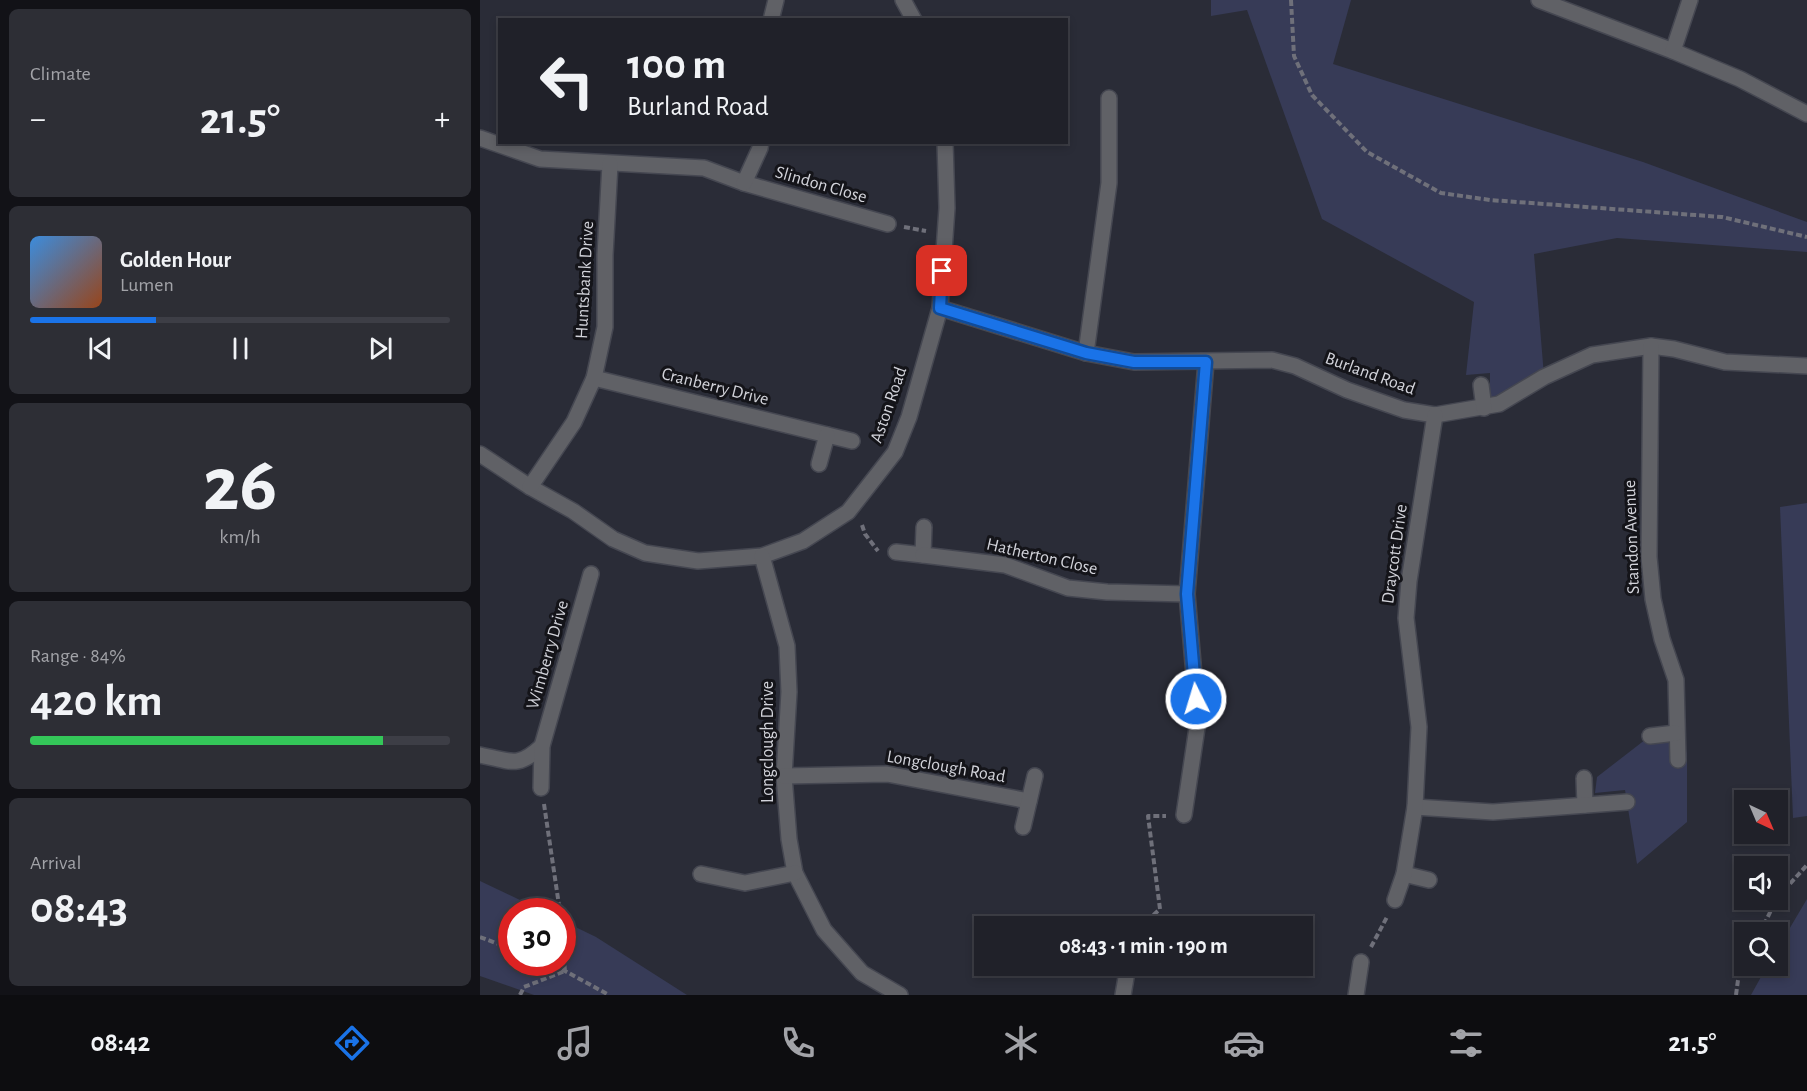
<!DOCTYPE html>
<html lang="en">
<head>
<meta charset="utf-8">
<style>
	body { margin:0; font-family:"Alegreya Sans",sans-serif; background:#2d2e35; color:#f1f3f6; height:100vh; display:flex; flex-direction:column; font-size:22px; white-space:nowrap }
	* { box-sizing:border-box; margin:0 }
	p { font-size:20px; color:#a2a3a8 }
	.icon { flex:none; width:33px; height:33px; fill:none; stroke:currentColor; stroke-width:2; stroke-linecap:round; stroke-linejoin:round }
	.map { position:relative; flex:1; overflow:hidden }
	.sheet { display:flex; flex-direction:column; gap:9px; padding:9px; background:#121217; width:480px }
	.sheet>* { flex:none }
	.top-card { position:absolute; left:18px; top:18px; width:570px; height:126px; border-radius:0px; box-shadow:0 3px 9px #0003,0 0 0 2px #3d3e46; background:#202129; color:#f1f3f6; overflow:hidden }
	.needle { width:39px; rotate:136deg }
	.buttons { position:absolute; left:1254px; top:790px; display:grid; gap:12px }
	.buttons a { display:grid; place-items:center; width:54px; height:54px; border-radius:0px; background:#202129; box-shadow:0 3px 9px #0003,0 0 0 2px #3d3e46; font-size:30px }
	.speed { position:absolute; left:18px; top:898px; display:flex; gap:12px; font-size:30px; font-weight:700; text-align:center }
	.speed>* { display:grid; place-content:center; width:78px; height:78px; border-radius:50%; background:#202129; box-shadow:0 3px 9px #0003,0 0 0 2px #3d3e46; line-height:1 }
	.speed .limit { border:9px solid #d22; background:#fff; color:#111 }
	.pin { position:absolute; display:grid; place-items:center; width:51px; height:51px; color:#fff; margin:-26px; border-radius:12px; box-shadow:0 3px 9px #0006 }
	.me { position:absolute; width:66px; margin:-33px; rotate:355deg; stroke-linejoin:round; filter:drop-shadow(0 0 4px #0008) }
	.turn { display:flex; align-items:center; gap:21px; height:126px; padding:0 30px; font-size:27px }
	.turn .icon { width:78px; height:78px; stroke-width:2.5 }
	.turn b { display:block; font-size:42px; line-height:51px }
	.big { font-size:45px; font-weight:700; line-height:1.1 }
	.sheet .widget { flex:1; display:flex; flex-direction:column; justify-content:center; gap:9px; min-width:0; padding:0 21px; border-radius:9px; background:#2d2e35 }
	.sheet .dial { align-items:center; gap:0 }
	.dial b { font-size:78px; line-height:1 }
	.song { display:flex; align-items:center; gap:18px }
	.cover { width:72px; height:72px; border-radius:9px; background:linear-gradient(135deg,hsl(210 70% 55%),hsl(20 70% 35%)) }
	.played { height:6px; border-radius:3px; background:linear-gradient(90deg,#1a73e8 30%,#3d3e46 30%) }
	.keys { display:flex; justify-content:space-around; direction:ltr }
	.heat { display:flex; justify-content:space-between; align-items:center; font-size:33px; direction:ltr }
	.charge { height:9px; border-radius:4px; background:linear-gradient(90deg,#34c759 84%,#3d3e46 0) }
	.trip { position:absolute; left:494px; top:916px; width:339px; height:60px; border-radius:0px; background:#202129; box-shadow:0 3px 9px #0003,0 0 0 2px #3d3e46; font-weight:700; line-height:60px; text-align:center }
	.dock { display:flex; height:96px; justify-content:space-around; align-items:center; background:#0d0d10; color:#a2a3a8 }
	.dock .icon { width:42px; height:42px }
	.dock .on { color:#1a73e8 }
	.dock b { font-size:27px; color:#f1f3f6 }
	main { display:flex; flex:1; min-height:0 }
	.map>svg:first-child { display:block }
	.green { fill:#373b57 }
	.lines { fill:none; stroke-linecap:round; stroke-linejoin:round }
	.street-casing { stroke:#454751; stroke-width:18 }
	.path { stroke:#6f707a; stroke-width:4; stroke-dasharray:6 3; stroke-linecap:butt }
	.street { stroke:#606166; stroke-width:15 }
	.route-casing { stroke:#114b97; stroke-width:15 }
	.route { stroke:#1a73e8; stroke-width:10 }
	.labels { text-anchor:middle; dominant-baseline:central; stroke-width:6; stroke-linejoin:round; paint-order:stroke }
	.street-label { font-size:18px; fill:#d2d3da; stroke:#141419 }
</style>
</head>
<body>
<main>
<section class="sheet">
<div class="widget"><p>Climate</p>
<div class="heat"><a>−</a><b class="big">21.5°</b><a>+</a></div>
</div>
<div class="widget">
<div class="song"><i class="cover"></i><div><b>Golden Hour</b><p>Lumen</p></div></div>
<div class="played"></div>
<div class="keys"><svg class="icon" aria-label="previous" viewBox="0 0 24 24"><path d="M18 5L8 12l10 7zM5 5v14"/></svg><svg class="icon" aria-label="pause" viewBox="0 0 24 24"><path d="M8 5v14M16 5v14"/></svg><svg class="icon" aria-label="next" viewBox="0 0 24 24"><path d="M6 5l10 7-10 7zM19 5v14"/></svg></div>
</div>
<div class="widget dial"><b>26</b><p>km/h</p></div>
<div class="widget"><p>Range · 84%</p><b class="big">420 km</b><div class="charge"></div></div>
<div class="widget"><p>Arrival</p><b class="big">08:43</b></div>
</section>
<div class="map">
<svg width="1327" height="995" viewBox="0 0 1327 995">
	<rect width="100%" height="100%" fill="#2a2c37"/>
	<!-- green -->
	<g class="green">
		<polygon points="731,0 871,0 853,64 1163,162 1327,222 1327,252 1137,238 1054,254 1064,376 1010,406 1010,373 986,375 994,302 842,219 767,10 731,16"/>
		<polygon points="1327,503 1327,816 1313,818 1300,507"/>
		<polygon points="1196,733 1207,753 1207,822 1157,864 1145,790 1115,793 1117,777 1170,736"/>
		<polygon points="0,881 65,912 32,912 32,963 82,963 83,921 116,937 207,995 54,995 0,976"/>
		<polygon points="1327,899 1327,995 1271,995 1287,966 1298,966 1298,948"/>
	</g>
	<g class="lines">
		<defs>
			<g id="street">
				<polyline points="423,0 434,20"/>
				<polyline points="1059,0 1193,51 1260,79 1327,114"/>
				<polyline points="291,20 296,0"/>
				<polyline points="1193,51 1210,0"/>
				<polyline points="0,138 60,159 224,168 264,183 408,224"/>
				<polyline points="264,183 280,148 281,142"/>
				<polyline points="460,308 606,353 654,362 792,360 815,366 867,390 924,410 955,415 1019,404 1064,377 1112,355 1171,346 1194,349 1245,362 1327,366"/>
				<polyline points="1171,346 1169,557 1173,599 1182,639 1196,680 1198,760"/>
				<polyline points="606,353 629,183 629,98"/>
				<polyline points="114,378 372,441"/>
				<polyline points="1001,385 1004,408"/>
				<polyline points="0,454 50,487 93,511 133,539 165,553 218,561 282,556 323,541 368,512 415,452 429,417 460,308 467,208 465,142"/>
				<polyline points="339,464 347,435"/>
				<polyline points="50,487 94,422 114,378 125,327 125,255 130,164"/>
				<polyline points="416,552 443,555 444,527"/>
				<polyline points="443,555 525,565 588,588 627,592 707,594"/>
				<polyline points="282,556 307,646 309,692 304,776 309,839 315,873 344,930 382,973 420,995"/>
				<polyline points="1170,736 1196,733"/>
				<path d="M0,755C31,761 37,769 62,746"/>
				<polyline points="304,776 407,774 549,801"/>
				<polyline points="1104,778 1105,805"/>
				<polyline points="61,788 62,746 111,574"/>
				<polyline points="935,807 1013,812 1147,802"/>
				<polyline points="704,815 718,721 707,594 726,362"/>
				<polyline points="543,827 555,776"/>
				<polyline points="221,874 265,883 315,873"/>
				<polyline points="924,874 949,880"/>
				<polyline points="915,900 924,874 935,807 939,727 926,618 929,581 955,415"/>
				<polyline points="643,995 648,966"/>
				<polyline points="876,995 881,962"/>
			</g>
		</defs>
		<!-- street casing -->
		<use href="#street" class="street-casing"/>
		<!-- path -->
		<g class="path">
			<polyline points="811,0 814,56 832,95 887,152 961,193 1010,200 1242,217 1327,237"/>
			<polyline points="424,227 446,231"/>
			<polyline points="382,525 385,534 398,551"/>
			<polyline points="64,804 80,912"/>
			<polyline points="1298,897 1327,865"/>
			<polyline points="660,927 680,909 668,816 686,816"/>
			<polyline points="1280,933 1296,900"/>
			<polyline points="0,937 32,949"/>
			<polyline points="891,947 907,917"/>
			<polyline points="65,963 85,971 129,995"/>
			<polyline points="40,995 44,987 85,971 82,938"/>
			<polyline points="1256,995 1258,980 1264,965"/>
		</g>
		<!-- street -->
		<use href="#street" class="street"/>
	</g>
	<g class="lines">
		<defs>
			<polyline id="route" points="462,271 460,308 606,353 654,362 726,362 707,594 716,699"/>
		</defs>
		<!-- route casing -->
		<use href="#route" class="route-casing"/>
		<!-- route -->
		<use href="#route" class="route"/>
	</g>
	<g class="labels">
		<!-- street labels -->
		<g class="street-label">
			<text transform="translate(341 185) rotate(16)">Slindon Close</text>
			<text transform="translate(105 280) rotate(-87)">Huntsbank Drive</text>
			<text transform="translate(890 374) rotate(20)">Burland Road</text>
			<text transform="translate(235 387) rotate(14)">Cranberry Drive</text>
			<text transform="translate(409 405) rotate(-71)">Aston Road</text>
			<text transform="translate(1152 537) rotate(-92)">Standon Avenue</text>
			<text transform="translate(915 554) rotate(-82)">Draycott Drive</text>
			<text transform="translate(562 557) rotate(13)">Hatherton Close</text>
			<text transform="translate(68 655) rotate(-74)">Wimberry Drive</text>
			<text transform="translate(288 742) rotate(-90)">Longclough Drive</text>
			<text transform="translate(466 767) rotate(10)">Longclough Road</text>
		</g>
	</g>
</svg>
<div class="buttons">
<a><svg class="needle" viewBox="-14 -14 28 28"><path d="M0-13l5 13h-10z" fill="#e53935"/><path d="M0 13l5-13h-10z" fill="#a2a3a8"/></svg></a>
<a><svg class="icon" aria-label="sound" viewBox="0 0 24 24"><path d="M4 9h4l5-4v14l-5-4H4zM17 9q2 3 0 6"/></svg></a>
<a><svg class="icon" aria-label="search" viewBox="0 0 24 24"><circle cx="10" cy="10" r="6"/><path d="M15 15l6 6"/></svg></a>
</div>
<div class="speed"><div class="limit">30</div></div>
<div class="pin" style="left:462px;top:271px;background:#d93025"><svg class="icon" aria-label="arrive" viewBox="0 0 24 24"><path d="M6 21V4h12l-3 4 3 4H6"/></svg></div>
<svg class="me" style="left:716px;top:699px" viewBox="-20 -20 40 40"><circle r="17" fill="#1a73e8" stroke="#fff" stroke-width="3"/><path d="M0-11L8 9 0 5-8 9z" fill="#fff"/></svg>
<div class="trip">08:43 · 1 min · 190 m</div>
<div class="top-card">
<div class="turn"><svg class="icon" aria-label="left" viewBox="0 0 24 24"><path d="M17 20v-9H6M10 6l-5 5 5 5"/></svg><div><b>100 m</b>Burland Road</div></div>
</div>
</div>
</main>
<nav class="dock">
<b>08:42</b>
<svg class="icon on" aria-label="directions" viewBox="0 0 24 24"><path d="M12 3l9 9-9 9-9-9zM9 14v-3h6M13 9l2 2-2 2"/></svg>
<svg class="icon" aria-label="music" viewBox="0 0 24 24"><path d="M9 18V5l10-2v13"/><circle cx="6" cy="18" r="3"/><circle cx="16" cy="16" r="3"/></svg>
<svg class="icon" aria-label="phone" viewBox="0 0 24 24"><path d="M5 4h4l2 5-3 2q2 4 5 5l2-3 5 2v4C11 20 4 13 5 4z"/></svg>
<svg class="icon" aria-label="climate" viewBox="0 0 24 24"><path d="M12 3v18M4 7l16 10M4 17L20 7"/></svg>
<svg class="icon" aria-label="car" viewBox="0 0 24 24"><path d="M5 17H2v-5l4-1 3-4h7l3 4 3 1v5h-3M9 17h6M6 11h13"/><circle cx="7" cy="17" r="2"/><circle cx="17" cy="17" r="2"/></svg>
<svg class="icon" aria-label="filters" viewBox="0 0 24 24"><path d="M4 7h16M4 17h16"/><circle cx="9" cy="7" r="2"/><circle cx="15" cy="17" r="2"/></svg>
<b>21.5°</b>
</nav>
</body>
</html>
